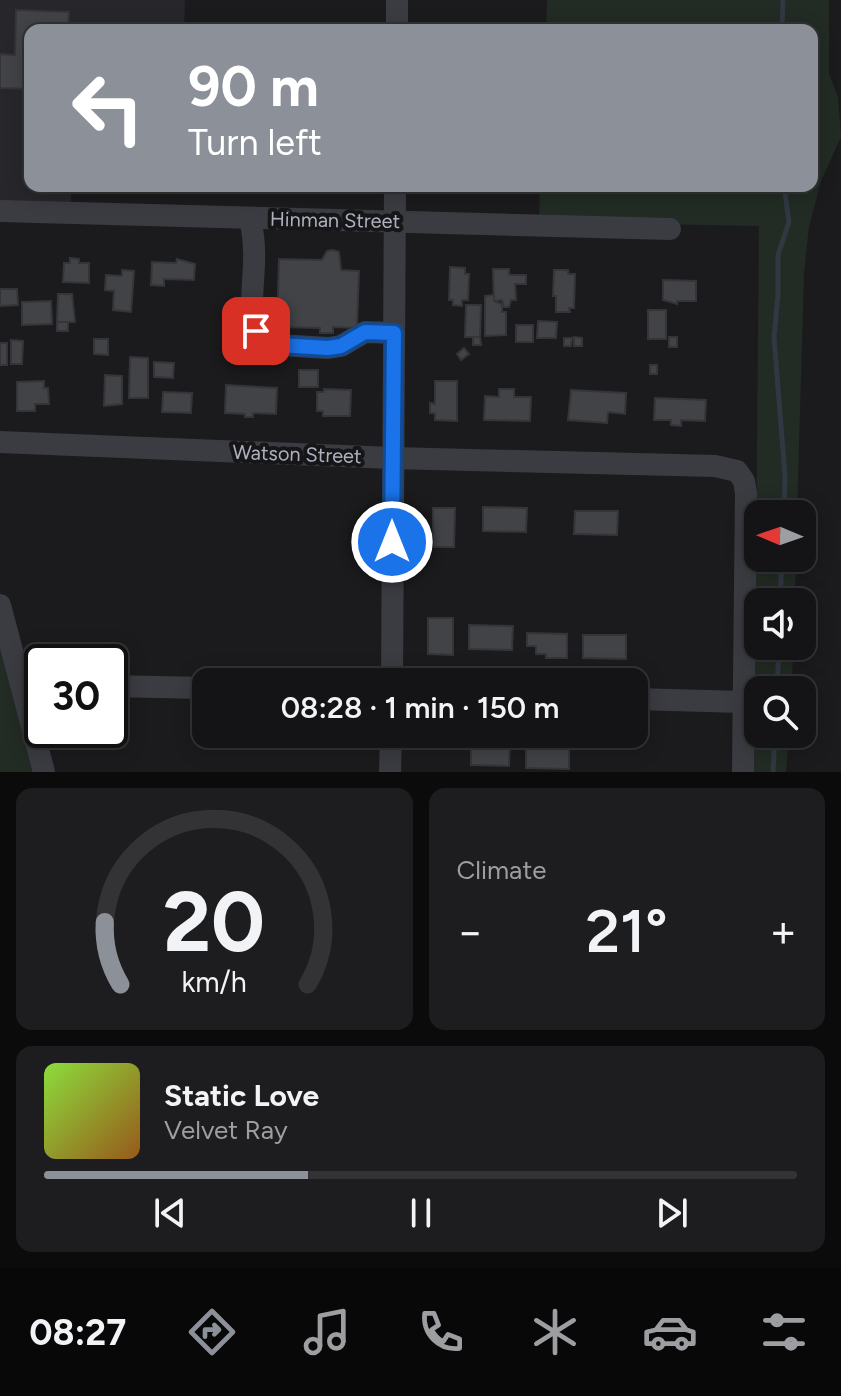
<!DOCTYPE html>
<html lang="en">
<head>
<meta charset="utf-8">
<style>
	body { margin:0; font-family:Figtree,sans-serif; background:#1d1d1f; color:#f1f3f6; height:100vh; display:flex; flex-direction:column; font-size:30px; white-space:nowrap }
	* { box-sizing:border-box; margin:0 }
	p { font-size:26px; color:#9d9ea1 }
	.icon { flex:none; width:44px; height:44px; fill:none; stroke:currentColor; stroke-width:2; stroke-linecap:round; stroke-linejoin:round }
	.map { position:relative; height:772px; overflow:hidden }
	.panel { display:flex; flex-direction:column; gap:16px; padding:16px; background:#0b0b0c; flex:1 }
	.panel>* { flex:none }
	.banner { position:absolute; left:24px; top:24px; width:794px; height:168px; border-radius:16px; box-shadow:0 4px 20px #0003,0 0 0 2px #333335; background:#8c9099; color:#fff; overflow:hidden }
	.needle { width:52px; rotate:272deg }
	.controls { position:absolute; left:744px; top:500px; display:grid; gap:16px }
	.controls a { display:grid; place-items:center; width:72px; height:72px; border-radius:16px; background:#141416; box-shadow:0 4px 20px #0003,0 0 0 2px #333335; font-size:40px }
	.speed { position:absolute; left:24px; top:644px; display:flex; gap:16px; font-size:40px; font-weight:700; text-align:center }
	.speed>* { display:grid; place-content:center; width:104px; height:104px; border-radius:50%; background:#141416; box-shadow:0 4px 20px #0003,0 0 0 2px #333335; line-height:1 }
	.speed .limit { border:4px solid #111; border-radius:12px; background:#fff; color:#111 }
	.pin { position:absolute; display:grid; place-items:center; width:68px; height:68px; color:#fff; margin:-34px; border-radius:16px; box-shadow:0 4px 12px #0006 }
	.me { position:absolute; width:88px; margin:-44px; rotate:0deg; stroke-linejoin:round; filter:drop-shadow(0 0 6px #0008) }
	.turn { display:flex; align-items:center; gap:28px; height:168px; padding:0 32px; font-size:36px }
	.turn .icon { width:104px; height:104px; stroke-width:2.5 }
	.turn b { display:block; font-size:56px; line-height:68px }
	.big { font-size:60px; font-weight:600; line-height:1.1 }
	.panel .tile { flex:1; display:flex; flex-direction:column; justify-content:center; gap:12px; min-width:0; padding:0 28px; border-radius:16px; background:#1d1d1f }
	.panel .dial { align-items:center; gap:0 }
	.dial svg { height:208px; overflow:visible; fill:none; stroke:#333335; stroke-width:7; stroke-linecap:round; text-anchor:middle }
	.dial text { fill:#f1f3f6; stroke:none }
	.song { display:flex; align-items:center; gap:24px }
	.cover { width:96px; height:96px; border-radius:12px; background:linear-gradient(135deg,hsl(90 70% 55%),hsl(30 70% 35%)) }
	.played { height:8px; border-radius:4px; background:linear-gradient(90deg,#8c9099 35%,#333335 35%) }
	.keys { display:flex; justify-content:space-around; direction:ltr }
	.heat { display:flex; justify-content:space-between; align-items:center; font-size:44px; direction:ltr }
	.panel .tiles { flex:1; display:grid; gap:16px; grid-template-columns:1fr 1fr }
	.tile:last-child { grid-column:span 2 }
	.trip { position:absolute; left:192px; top:668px; width:456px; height:80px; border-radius:16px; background:#141416; box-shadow:0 4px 20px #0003,0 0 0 2px #333335; font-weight:600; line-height:80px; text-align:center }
	.tabs { display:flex; height:128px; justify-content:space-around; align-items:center; background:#080809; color:#9d9ea1 }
	.tabs .icon { width:56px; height:56px }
	.tabs .current { color:#8c9099 }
	.tabs b { font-size:36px; color:#f1f3f6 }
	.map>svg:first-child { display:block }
	.built { fill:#27262a }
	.green { fill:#222b24 }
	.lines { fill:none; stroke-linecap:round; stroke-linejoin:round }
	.stream { stroke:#303842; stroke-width:5 }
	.building { fill:#424347; stroke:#353539; stroke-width:2 }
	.minor { stroke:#3b3c42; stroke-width:22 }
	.route-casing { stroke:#114b97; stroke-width:20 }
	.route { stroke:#1a73e8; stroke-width:14 }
	.labels { text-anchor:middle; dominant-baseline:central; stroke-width:8; stroke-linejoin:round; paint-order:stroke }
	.street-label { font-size:20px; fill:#adb0bd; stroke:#161518 }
</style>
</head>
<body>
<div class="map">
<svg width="841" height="772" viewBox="0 0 841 772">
	<rect width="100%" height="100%" fill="#1b1b1d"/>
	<!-- built -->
	<polygon class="built" points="0,0 185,0 184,30 30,30 30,186 71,186 71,210 0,208"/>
	<!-- green -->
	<g class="green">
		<polygon points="547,0 829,0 829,74 838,97 841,137 821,181 809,227 804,273 797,514 758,514 758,558 796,558 795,602 758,602 758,646 794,646 791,690 758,690 758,734 789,734 786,772 754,772 759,226 539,222 540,186 812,186 812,30 546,30"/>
		<polygon points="0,605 44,772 0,772"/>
	</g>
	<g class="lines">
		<!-- stream -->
		<g class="stream">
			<polyline points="782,30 783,0"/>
			<polyline points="784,186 789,222 778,255 778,295 774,337 785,476 784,514"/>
			<polyline points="780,602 782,558"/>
			<polyline points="777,690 779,646"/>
			<polyline points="773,772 775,734"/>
		</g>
	</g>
	<!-- building -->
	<g class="building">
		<polygon points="16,10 69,12 68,30 30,30 30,89 0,88 0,54 15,55"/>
		<polygon points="148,25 176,26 176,30 148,30"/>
		<polygon points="333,250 339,252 341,270 359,271 357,328 333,327 333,333 320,333 320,328 277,327 279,259 322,260 327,251"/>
		<polygon points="70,258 79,259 79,263 89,263 89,283 63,282 64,263 70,263"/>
		<polygon points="177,259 195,264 194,280 164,279 164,286 151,285 152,262 176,263"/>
		<polygon points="450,267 465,268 465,274 469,274 468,300 462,300 462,306 453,305 453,300 449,300"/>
		<polygon points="493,269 509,269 509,275 526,275 526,284 515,284 516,300 511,300 509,307 504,307 502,300 494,301"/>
		<polygon points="122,270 134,271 131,312 113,310 114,291 105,290 106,275 122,276"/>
		<polygon points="554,270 568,270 568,274 575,274 574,308 569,308 570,312 556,312 556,296 553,296"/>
		<polygon points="663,280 696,281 696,301 677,301 677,304 663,300"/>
		<polygon points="0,289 17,289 18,305 0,306"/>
		<polygon points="58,294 72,294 75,322 57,322"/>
		<polygon points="494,295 494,301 502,304 502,312 506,312 506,335 485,336 485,296"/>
		<polygon points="51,301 52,324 22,325 22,302"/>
		<polygon points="466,305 481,305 480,337 465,337"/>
		<rect x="648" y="310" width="18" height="29"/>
		<polygon points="538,321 557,322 556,338 537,338"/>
		<rect x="57" y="322" width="11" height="9"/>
		<rect x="516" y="325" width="17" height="17"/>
		<polygon points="473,337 480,337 481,345 473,345"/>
		<polygon points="574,337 582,338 582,346 574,346"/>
		<rect x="669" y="337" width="8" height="10"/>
		<polygon points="564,338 572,338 571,346 564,346"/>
		<polygon points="94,339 108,339 108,355 94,354"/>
		<polygon points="11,340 23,341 22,364 11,364"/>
		<rect x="0" y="343" width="7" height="22"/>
		<polygon points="464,348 469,354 461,360 457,354"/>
		<polygon points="130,357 148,358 148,398 129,398"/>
		<polygon points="154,362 174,363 173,378 154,377"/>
		<rect x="650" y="365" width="7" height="9"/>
		<rect x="299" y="370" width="19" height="17"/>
		<polygon points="105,375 122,376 122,404 104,406"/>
		<polygon points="44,381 44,388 48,388 49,404 35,404 35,411 17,411 17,382"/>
		<polygon points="435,381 457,381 457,421 435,420 435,413 430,413 430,403 435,404"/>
		<polygon points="226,385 277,388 276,414 253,413 253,417 245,417 245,414 225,413"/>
		<polygon points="324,389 351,390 350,416 323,416 323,411 317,411 317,392 324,392"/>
		<polygon points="499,389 514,389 514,397 531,397 530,421 484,420 485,396 499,397"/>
		<polygon points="571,390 626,393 625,414 608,412 607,423 568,420"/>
		<polygon points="163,392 192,393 191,413 162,412"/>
		<polygon points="655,398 706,400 705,421 681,420 681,426 671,425 671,420 654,420"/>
		<polygon points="483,507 527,508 526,532 483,531"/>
		<polygon points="433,508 455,508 454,547 433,547"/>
		<polygon points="575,511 618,511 617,535 574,534"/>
		<polygon points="428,618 453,618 453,655 428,654"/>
		<polygon points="469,625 513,626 512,650 469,649"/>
		<polygon points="527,633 567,634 567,658 546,658 546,654 536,654 536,646 527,646"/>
		<polygon points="583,635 626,635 626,659 583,658"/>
		<polygon points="471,741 510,742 509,766 471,765"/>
		<polygon points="526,744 569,745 569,769 526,768"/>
	</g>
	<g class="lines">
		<!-- minor -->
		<g class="minor">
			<polyline points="397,30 397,0"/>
			<polyline points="0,211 670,229"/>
			<path d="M250,218C252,228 254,239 254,250C256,274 244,326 263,344L328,348L341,346L365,332L394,333"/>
			<polyline points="0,442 392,458 715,466 737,471 744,481 746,493 743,772"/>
			<polyline points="0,605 44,772"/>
			<polyline points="392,682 395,186"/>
			<polyline points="110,686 206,688"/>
			<polyline points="634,699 743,702"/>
			<polyline points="390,772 391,734"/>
		</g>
	</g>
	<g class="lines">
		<defs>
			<polyline id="route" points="256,331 263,344 328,348 341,346 365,332 394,333 392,542"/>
		</defs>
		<!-- route casing -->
		<use href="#route" class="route-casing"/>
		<!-- route -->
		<use href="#route" class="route"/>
	</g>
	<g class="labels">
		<!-- street labels -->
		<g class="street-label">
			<text transform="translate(335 220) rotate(1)">Hinman Street</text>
			<text transform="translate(297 454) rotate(2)">Watson Street</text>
		</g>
	</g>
</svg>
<div class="controls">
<a><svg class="needle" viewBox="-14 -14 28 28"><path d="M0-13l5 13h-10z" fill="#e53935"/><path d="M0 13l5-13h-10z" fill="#9d9ea1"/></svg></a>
<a><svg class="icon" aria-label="sound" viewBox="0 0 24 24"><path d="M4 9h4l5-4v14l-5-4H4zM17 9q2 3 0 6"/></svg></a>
<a><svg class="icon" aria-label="search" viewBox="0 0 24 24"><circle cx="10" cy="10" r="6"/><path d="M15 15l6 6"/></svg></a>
</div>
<div class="speed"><div class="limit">30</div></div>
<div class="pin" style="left:256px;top:331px;background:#d93025"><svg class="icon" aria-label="arrive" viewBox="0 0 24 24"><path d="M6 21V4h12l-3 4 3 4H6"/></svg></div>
<svg class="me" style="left:392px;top:542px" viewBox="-20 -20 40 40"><circle r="17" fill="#1a73e8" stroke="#fff" stroke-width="3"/><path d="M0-11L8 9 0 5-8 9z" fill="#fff"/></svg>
<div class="trip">08:28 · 1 min · 150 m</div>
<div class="banner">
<div class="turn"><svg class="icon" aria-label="left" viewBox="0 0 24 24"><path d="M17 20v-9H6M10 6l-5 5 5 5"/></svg><div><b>90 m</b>Turn left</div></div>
</div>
</div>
<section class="panel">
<div class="tiles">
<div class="tile dial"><svg viewBox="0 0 100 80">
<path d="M14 69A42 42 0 1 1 86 69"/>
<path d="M14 69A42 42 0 0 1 8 45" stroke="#8c9099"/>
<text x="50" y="56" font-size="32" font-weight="700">20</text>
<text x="50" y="72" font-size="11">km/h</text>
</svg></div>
<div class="tile"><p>Climate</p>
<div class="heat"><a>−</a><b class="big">21°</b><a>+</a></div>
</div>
<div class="tile">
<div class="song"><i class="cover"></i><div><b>Static Love</b><p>Velvet Ray</p></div></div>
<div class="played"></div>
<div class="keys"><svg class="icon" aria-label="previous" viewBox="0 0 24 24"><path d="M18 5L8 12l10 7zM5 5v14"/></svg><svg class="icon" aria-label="pause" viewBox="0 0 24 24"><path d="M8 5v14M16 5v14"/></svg><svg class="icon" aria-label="next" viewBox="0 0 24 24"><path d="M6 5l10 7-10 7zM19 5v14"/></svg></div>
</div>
</div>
</section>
<nav class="tabs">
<b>08:27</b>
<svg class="icon current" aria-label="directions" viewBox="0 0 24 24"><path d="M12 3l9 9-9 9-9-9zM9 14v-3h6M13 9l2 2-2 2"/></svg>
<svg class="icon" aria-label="music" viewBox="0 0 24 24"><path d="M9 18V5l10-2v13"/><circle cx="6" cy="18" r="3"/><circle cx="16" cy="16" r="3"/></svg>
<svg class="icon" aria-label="phone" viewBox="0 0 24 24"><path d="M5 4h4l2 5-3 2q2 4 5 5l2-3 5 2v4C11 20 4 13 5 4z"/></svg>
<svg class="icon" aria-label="climate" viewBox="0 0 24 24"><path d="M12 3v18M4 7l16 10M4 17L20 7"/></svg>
<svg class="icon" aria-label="car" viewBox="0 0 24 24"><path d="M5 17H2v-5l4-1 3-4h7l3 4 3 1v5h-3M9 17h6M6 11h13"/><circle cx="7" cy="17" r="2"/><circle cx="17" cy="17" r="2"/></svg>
<svg class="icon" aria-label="filters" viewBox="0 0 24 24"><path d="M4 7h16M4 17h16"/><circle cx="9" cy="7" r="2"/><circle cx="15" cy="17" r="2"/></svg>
</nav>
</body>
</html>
